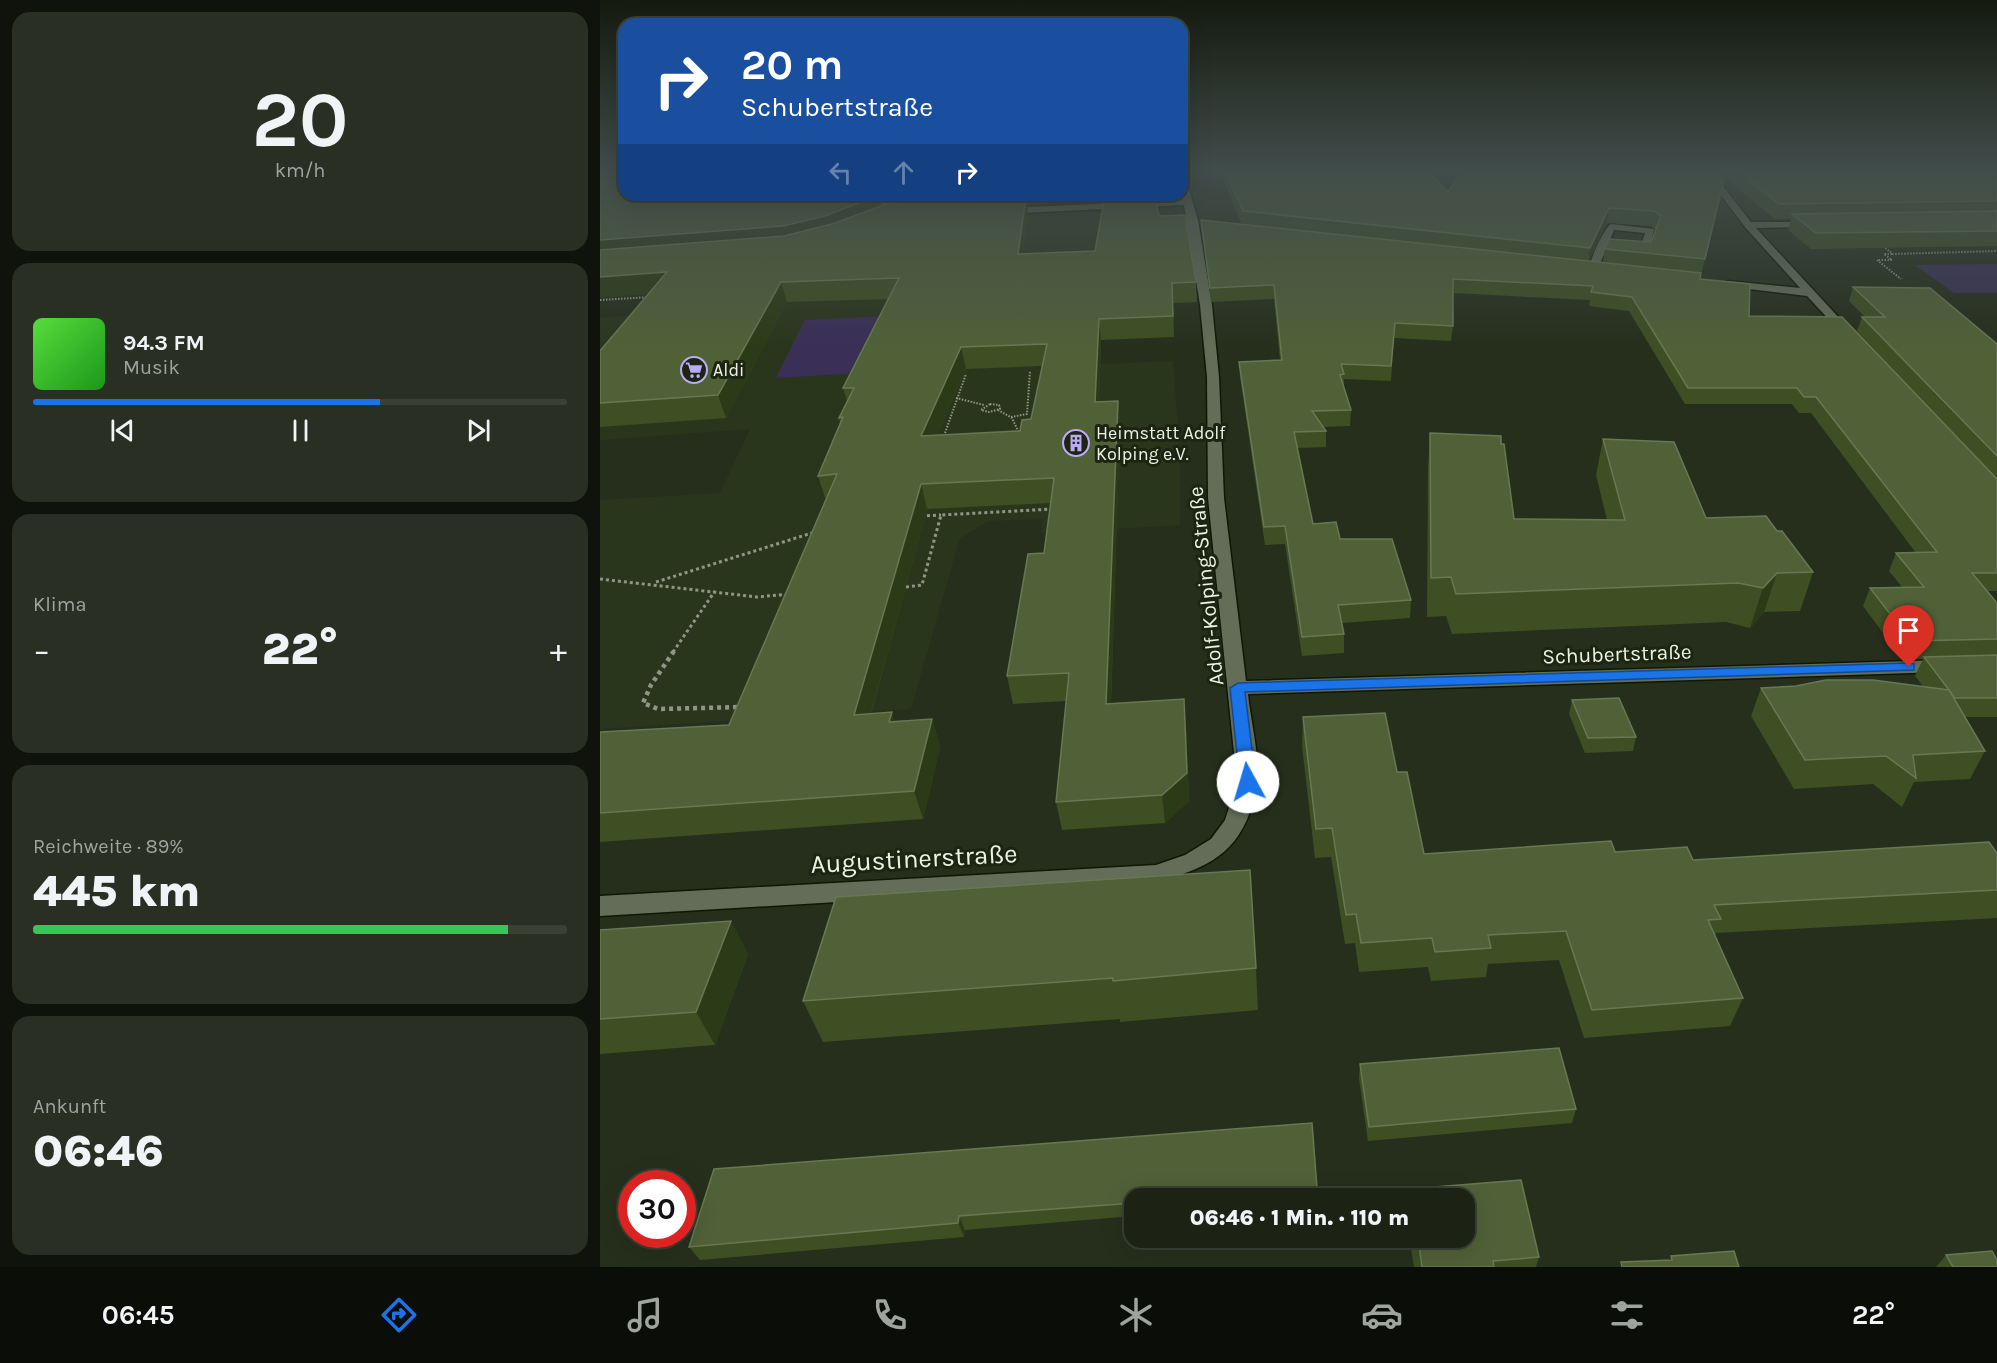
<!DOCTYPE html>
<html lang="de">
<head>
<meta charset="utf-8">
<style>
	body { margin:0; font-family:Karla,sans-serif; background:#292f22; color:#f1f3f6; height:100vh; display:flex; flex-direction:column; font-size:22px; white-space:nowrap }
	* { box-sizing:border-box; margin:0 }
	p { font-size:20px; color:#a0a4a0 }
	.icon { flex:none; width:33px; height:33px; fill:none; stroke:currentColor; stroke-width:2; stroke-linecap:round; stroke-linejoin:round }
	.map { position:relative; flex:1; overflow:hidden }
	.panel { display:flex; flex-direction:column; gap:12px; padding:12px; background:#0f130c; width:600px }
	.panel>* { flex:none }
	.guide { position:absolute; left:18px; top:18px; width:570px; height:183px; border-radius:18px; box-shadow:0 6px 24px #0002,0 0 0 2px #3a4034; background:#1a4fa0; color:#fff; overflow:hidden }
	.speed { position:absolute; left:18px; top:1170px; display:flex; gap:12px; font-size:30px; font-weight:700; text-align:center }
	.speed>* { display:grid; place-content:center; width:78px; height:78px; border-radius:50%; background:#1c2315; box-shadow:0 6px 24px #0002,0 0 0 2px #3a4034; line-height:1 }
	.speed .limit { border:9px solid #d22; background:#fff; color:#111 }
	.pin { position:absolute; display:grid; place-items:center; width:51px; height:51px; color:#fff; margin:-62px -26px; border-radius:50% 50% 50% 0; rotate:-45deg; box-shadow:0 0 6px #0007 }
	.pin .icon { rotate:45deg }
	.me { position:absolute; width:66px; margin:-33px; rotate:354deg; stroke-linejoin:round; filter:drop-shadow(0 0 4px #0008) }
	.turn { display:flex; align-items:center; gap:21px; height:126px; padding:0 24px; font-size:27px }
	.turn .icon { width:78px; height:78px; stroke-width:2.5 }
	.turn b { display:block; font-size:42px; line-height:51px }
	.lanes { display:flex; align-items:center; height:57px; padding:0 24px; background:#0003; justify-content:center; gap:30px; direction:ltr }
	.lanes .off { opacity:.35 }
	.big { font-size:45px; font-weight:800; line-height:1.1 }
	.panel .card { flex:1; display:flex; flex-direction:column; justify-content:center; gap:9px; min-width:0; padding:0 21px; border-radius:18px; background:#292f22 }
	.panel .dial { align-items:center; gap:0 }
	.dial b { font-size:78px; line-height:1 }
	.song { display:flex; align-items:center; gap:18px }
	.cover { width:72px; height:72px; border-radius:9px; background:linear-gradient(135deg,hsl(110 70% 55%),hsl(120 70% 35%)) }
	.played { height:6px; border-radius:3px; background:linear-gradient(90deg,#1a73e8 65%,#3a4034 65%) }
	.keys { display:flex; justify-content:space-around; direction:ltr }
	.heat { display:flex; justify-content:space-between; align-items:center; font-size:33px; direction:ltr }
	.charge { height:9px; border-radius:4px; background:linear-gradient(90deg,#34c759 89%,#3a4034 0) }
	.trip { position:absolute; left:524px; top:1188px; width:351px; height:60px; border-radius:18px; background:#1c2315; box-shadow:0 6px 24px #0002,0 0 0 2px #3a4034; font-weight:800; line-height:60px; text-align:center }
	.dock { display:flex; height:96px; justify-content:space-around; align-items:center; background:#0b0e08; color:#a0a4a0 }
	.dock .icon { width:42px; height:42px }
	.dock .on { color:#1a73e8 }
	.dock b { font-size:27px; color:#f1f3f6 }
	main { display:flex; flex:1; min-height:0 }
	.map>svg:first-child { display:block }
	.built { fill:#2a361c }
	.green { fill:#3a3057 }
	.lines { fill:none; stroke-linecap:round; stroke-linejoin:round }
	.minor-casing { stroke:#0f1705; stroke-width:3 }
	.path-far2 { stroke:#8f9687; stroke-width:2; stroke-dasharray:1.5 1.5; stroke-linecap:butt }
	.path-far1 { stroke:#8f9687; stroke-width:3; stroke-dasharray:3 3; stroke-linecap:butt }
	.path { stroke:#8f9687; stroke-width:4.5; stroke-dasharray:4 4; stroke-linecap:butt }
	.minor { fill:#636d57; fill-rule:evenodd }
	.wall { fill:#3d4f23; fill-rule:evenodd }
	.shaded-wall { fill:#2c3b17 }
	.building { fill:#506138; stroke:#687853; stroke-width:1.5; fill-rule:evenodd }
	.route { fill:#1a73e8; stroke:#114b97; stroke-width:1.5 }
	.labels { text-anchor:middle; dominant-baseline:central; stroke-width:6; stroke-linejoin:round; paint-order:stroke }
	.far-poi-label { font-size:18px; fill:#ecf2e6; stroke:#1d2512; text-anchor:start }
	.street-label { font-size:21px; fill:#ecf2e6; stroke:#1d2512 }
	.near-street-label { font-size:26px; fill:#ecf2e6; stroke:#1d2512 }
</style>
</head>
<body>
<main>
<section class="panel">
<div class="card dial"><b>20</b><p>km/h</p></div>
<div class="card">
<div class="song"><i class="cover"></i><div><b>94.3 FM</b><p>Musik</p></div></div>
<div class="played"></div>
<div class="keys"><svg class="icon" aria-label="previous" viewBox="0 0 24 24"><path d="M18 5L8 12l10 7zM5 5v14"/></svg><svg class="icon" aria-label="pause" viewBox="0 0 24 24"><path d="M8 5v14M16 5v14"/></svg><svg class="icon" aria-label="next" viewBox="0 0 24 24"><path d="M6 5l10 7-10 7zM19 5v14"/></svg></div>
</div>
<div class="card"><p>Klima</p>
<div class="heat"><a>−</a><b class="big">22°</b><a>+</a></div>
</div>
<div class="card"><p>Reichweite · 89%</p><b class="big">445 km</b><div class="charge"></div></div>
<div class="card"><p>Ankunft</p><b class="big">06:46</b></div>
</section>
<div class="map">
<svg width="1397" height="1267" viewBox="0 0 1397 1267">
	<rect width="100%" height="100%" fill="#262f1c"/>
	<!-- built -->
	<polygon class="built" points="572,210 575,221 437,367 573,361 580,457 580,525 441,533 443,519 388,521 360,538 311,709 0,729 0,500 120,493 150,429 0,440 0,318 111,309 302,222"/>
	<!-- green -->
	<g class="green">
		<polygon points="1397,264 1397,293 1354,293 1315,265"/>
		<polygon points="287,316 259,373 176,378 205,320"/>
	</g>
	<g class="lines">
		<defs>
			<g id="minor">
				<polygon points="1102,170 1110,170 1151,222 1215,222 1215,226 1212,227 1156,228 1254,334 1254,338 1246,338 1207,296 1124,286 1123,284 1128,281 1200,288 1145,227"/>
				<path d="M582,176L586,179L598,220L612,305L619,377L624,498L646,681L1343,660L1352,666L1343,672L648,694C651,722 659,753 658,781C658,791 654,802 650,812C633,859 600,869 556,883L0,916V896L556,865L585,855L611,839L625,820L637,782L608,498L607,377L600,305L584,205L403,214L398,211L403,208L583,200Z"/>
				<polygon points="275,195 283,195 294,217 288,217"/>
				<path d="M1011,224L1054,229L1048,254L1043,257L1005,252L997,271H989C988,263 1004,228 1011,224ZM1014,230L1045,233L1039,251L1007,247Z"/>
			</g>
		</defs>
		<!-- minor casing -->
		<use href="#minor" class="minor-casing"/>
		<!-- path-far2 -->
		<g class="path-far2">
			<polyline points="1283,246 1293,254 1397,251"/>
			<polyline points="1292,254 1284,254 1292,260 1277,260 1301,279"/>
			<polyline points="0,300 51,297"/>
			<polyline points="356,398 384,405"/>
			<polygon points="390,404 399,405 400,409 389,412 381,410"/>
			<polyline points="398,410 412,418 420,435"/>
			<polyline points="411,417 427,414 430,371"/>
			<polyline points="345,433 366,374"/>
		</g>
		<!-- path-far1 -->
		<g class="path-far1">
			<polyline points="321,516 341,515"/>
			<polyline points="0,579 157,597 190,594"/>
			<polyline points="56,582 215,532"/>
			<polyline points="306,587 322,585 341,515 453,509"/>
			<polyline points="73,652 115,591"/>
		</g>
		<!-- path -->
		<polyline class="path" points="74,651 51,685 43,703 58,709 142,707"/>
		<!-- minor -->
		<use href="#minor" class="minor"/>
	</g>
	<!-- wall -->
	<g class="wall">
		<path d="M619,170H827L848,192L958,175V170H1397V246L1211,249L1188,230L1191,219H1175L1125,178L1100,279L1149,316L1325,404L1257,331L1262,317H1265L1249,301L1253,287L1397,344V591H1387L1397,603V717H1365L1385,751L1370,779L1314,782L1302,807L1273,784L1194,789L1151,716L1161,688L1323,686L1315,676L1323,659L1303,660L1263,606L1270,588L1302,587L1289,571L1296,553H1316L1211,413H1199L1192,404H1085L1029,311L989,306L990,300L853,293V326L851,341L794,338L791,381L744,379V388L751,410L750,426L724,427L726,431V447L697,448L713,524L740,539L811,600L810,618L742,623L744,634V653L702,656L685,544L665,545L640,377L639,362L680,360L674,299L611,302L602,233L601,220L642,225ZM1007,223L1051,226L1056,230L1051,242L1005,249L1003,262L989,261Z"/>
		<path d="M286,195H554L559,216L596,282L597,302L573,303L574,337L501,340L499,402L518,401L520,424L511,704L584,699L586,727L589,801L565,823L462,830L456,802L466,701L413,704L407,676L444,553L451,503L327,509L271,714L294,721L332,719L340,747L323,819L0,842V732L129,725L226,500L218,476L240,423L239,418L247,401L243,388L289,299L187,302L126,418L0,427V351L281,205L290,202ZM505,195L495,251L423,254L428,214L427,204H429L430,199ZM442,366L431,419L420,431L337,435L366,369Z"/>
		<polygon points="830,433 901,444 914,519 1007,520 996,475 1003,439 1106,518 1177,531 1213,572 1200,611 1164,612 1150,628 1126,622 852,634 846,616 827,617 828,468"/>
		<polygon points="972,700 1036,737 1033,751 985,753 969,714"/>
		<polygon points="703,717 797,772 824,854 1015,852 1093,860 1397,853 1397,918 1116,933 1115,936 1143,998 1130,1026 984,1038 959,960 888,964 886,977 831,981 828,967 759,972 755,943 745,944 731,857 715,858 702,746"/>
		<polygon points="236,897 656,968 658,1010 520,1022 520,1019 223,1042 203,1001"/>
		<polygon points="0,930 148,954 115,1045 0,1054"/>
		<polygon points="760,1064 976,1109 972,1123 768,1141 759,1078"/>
		<polygon points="114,1169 717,1188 716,1198 534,1198 534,1216 365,1230 364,1237 100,1260 89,1247"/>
		<polygon points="921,1180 939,1257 936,1267 814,1267 809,1238 864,1238 864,1198 808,1198 810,1189"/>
		<polygon points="1346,1255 1397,1267 1336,1267"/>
	</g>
	<!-- shaded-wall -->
	<g class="shaded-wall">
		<polygon points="279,195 283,213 229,234 0,260 0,240"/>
		<polygon points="426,197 428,214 421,273 418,254"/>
		<polygon points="1009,208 1007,223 988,264 990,248"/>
		<polygon points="67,272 74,292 0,298 0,277"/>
		<polygon points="181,282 187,302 126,418 118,395"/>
		<polygon points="499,319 501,340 498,425 495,402"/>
		<polygon points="361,347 366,369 326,460 321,436"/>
		<polygon points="518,401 520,424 510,731 506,704"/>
		<polygon points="321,484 327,509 263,742 254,715"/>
		<polygon points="1177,573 1164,612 1150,628 1163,588"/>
		<polygon points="584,699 586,727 589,801 565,823 562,795"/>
		<polygon points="292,712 300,740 289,722"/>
		<polygon points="332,719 340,747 323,819 314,791"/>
		<polygon points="131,921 148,954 115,1045 96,1012"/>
		<polygon points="359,1216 365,1230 364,1237 358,1223"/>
	</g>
	<!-- building -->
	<g class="building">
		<polygon points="0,170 24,170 24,195 279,195 225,216 183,226 0,240"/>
		<polygon points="625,170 827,170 848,192 863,170 898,170 963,175 962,170 1114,170 1123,183 1105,259 1005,249 1009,239 1051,242 1061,216 1054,211 1009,208 990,248 643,211"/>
		<polygon points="1136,170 1397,170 1397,201 1179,204"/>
		<path d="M505,195H554L559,216L585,215L596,282L572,283L573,316L499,319L495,402L518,401L506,704L584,699L587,773L562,795L456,802L469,673L407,676L428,554L444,553L454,478L321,484L254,715L292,712L289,722L332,719L314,791L0,813V732L129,725L237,474L218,476L243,417L239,418L254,388H243L299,278L181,282L118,395L0,403V351L67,272L0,277V250L184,236L232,224L289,203L426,197L418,254L495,251ZM447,344L431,419L422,420L420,431L321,436L361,347Z"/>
		<polygon points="1397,211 1397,231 1216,233 1192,214"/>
		<polygon points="601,220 1101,273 1100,279 1150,284 1149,316 1242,317 1397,479 1397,573 1372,573 1397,603 1397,639 1311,641 1270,588 1324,587 1296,553 1337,552 1216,397 1204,397 1197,388 1088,388 1032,297 991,292 993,286 853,279 853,326 795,323 791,366 741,364 744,374 740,375 751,410 712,411 726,431 694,432 713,524 736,522 740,539 792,539 811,600 738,605 744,634 702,637 685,526 664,527 639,362 682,360 674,285 610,288"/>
		<polygon points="1253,287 1330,288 1397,344 1397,456 1262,317 1285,317"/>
		<polygon points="830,433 901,436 901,444 904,444 914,519 1025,520 1003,439 1074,442 1106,518 1166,516 1177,531 1182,531 1213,572 1177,573 1163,588 1138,583 856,594 851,577 831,578"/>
		<polygon points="1397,655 1397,698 1355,698 1324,657"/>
		<polygon points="1226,680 1273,680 1349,690 1385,751 1313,755 1316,778 1286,756 1205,760 1161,688 1196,686"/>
		<polygon points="1019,698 1036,737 988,738 972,700"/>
		<polygon points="785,713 797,772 807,772 824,854 1011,841 1015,852 1087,847 1093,860 1389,842 1397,853 1397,890 1114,905 1121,919 1108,920 1143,998 992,1010 966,931 888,935 891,948 835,952 832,938 761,943 756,914 746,915 732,828 716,829 703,717"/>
		<polygon points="650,870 656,968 513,981 513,978 203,1001 236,897"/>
		<polygon points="131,921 96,1012 0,1019 0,930"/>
		<polygon points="959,1048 976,1109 769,1127 760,1064"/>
		<polygon points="712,1123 717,1188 586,1198 534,1198 534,1203 359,1216 358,1223 89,1247 114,1169"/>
		<polygon points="921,1180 939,1257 893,1261 894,1267 822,1267 818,1238 864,1238 864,1198 811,1198 810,1189"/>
		<polygon points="1134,1251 1139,1267 1022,1267 1021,1262 1072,1260 1071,1256"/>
		<polygon points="1392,1251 1397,1260 1397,1267 1353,1267 1346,1255"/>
	</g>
	<!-- sky -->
	<linearGradient id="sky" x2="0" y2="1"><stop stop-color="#151a0f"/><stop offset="0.49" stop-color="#414d4b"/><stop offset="1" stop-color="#414d4b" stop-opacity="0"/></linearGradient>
	<rect width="1397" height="347" fill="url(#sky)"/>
	<!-- route -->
	<polygon class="route" points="1309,663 1314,664 1314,670 645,692 656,782 648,788 640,782 630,688 638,683"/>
	<!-- icons -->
	<defs>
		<symbol id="supermarket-ring" viewBox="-11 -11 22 22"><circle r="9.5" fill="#1d2512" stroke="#bbaaf6" stroke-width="1.5"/><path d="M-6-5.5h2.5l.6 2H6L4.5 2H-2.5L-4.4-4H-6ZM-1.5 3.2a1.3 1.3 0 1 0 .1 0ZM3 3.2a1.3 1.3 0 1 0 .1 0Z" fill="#bbaaf6"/></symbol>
		<symbol id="building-ring" viewBox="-11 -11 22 22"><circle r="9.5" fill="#1d2512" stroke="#bbaaf6" stroke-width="1.5"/><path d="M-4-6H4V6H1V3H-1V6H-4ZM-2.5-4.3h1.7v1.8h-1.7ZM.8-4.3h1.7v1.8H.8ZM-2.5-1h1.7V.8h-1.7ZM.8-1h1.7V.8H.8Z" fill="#bbaaf6"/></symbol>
	</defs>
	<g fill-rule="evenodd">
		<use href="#supermarket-ring" x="79" y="355" width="30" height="30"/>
		<use href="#building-ring" x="461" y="428" width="30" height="30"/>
	</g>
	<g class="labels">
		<!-- far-poi labels -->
		<g class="far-poi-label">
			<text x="113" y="370">Aldi</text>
			<text x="496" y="433">Heimstatt Adolf<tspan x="496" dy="21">Kolping e.V.</tspan></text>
		</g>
		<!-- street labels -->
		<g class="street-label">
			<text transform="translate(606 586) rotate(-96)">Adolf-Kolping-Straße</text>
			<text transform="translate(1017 654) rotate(-2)">Schubertstraße</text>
		</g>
		<!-- near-street labels -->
		<g class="near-street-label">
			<text transform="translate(314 859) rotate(-3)">Augustinerstraße</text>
		</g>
	</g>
</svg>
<div class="speed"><div class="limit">30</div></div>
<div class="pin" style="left:1309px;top:667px;background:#d93025"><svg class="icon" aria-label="arrive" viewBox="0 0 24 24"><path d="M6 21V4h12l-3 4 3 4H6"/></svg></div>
<svg class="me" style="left:648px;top:782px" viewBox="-20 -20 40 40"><circle r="19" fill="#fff"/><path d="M0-13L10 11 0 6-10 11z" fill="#1a73e8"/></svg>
<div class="trip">06:46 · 1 Min. · 110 m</div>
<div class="guide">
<div class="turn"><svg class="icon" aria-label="right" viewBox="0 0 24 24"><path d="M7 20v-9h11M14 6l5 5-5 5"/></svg><div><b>20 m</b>Schubertstraße</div></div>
<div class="lanes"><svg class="icon off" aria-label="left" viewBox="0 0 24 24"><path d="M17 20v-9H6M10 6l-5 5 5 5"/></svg><svg class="icon off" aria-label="ahead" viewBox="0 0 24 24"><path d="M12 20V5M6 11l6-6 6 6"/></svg><svg class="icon" aria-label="right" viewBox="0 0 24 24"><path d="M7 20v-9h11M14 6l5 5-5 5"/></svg></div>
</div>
</div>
</main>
<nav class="dock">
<b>06:45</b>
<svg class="icon on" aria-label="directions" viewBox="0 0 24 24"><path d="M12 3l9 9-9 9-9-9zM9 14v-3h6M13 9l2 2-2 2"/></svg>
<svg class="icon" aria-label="music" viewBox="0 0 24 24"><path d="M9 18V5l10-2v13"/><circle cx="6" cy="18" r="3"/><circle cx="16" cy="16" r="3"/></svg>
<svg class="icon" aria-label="phone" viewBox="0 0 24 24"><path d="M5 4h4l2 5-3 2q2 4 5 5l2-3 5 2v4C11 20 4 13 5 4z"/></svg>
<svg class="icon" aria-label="climate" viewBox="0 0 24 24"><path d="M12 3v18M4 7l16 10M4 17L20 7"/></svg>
<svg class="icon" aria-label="car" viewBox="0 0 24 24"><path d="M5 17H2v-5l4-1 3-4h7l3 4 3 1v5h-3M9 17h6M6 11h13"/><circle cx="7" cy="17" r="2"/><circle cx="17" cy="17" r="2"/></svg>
<svg class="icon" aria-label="filters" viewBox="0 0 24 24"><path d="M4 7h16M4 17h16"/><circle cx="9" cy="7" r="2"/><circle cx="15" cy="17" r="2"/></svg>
<b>22°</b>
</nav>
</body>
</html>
